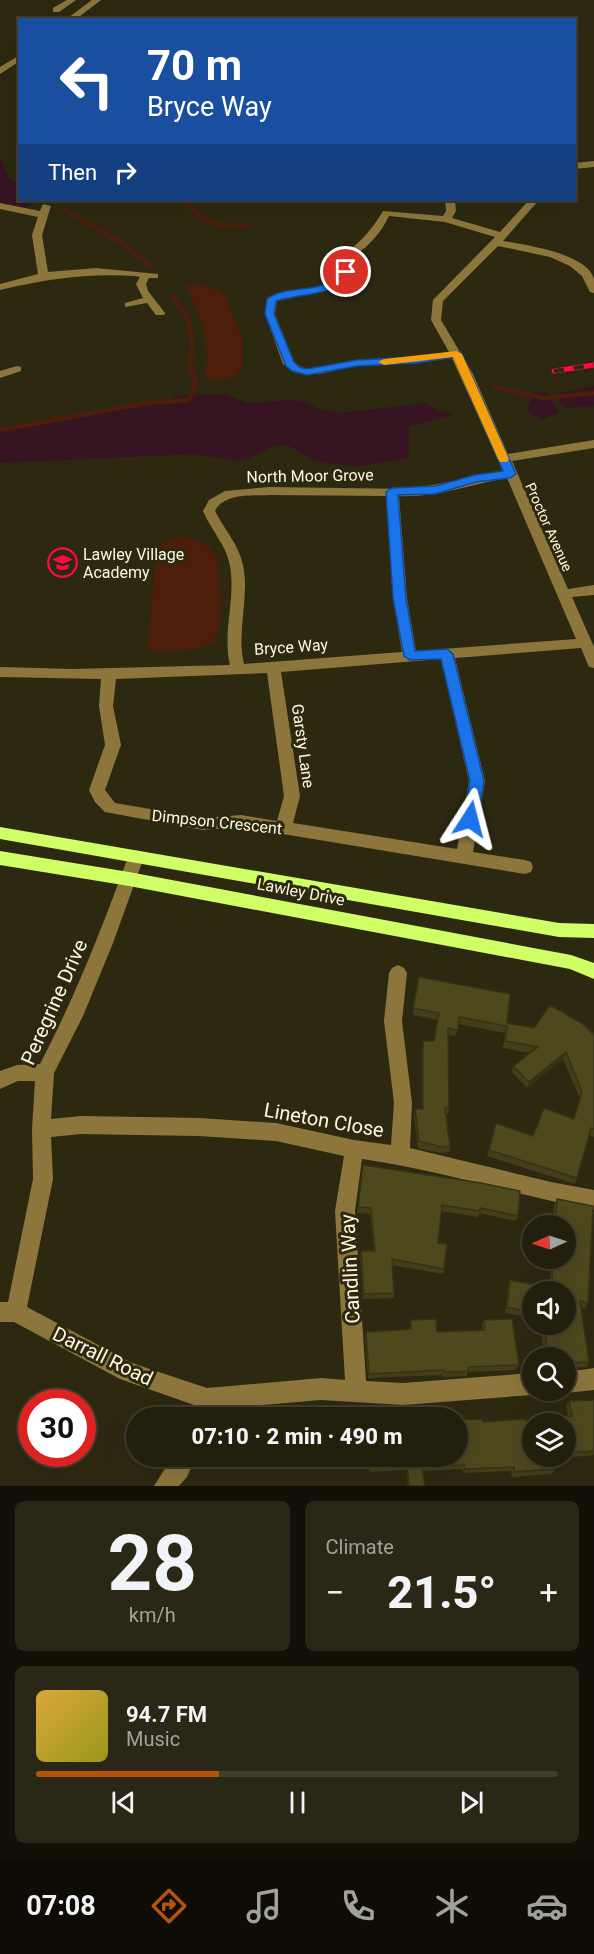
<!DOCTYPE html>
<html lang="en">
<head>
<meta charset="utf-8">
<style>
	body { margin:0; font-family:Roboto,sans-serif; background:#2a2716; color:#f1f3f6; height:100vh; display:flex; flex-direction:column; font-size:22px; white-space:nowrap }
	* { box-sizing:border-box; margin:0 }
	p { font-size:20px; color:#a2a29d }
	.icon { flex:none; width:33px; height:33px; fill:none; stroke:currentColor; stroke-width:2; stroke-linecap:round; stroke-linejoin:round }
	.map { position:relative; height:1486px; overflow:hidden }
	.drawer { display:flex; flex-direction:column; gap:15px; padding:15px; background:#131107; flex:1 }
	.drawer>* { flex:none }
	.top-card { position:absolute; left:18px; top:18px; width:558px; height:183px; border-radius:0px; box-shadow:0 6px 24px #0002,0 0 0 2px #3f3d2e; background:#1a4fa0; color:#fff; overflow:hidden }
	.needle { width:39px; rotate:267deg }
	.buttons { position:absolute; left:522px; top:1215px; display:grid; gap:12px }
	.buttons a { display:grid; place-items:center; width:54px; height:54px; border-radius:50%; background:#221f0d; box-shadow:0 6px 24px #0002,0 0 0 2px #3f3d2e; font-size:30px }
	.speed { position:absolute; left:18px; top:1389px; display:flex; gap:12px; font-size:30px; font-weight:700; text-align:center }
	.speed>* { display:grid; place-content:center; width:78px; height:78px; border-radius:50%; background:#221f0d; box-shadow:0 6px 24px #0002,0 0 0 2px #3f3d2e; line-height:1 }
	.speed .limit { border:9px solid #d22; background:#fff; color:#111 }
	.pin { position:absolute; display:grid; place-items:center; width:51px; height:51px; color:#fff; margin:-26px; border:3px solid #fff; border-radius:50%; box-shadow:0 2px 6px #0007 }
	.me { position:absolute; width:66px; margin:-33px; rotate:9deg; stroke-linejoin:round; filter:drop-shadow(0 0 4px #0008) }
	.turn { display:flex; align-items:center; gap:21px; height:126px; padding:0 30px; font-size:27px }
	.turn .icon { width:78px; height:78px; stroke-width:2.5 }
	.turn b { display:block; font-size:42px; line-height:51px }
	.then { display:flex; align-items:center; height:57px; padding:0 30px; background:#0003; gap:12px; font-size:22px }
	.big { font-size:45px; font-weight:800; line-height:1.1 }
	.drawer .tile { flex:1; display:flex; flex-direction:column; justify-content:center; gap:9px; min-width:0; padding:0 21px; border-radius:9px; background:#2a2716 }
	.drawer .dial { align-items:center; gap:0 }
	.dial b { font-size:78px; line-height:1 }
	.song { display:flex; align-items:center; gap:18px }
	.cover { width:72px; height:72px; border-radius:9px; background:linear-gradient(135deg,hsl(40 70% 55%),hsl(60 70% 35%)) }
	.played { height:6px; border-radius:3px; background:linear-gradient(90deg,#b45309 35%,#3f3d2e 35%) }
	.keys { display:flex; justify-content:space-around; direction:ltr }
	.heat { display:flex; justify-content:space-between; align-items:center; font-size:33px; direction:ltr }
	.drawer .tiles { flex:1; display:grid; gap:15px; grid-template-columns:1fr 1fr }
	.tile:last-child { grid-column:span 2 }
	.trip { position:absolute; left:126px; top:1407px; width:342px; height:60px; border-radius:30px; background:#221f0d; box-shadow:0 6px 24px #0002,0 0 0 2px #3f3d2e; font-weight:800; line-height:60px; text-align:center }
	.dock { display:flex; height:96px; justify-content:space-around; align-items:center; background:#0e0c05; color:#a2a29d }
	.dock .icon { width:42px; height:42px }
	.dock .selected { color:#b45309 }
	.dock b { font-size:27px; color:#f1f3f6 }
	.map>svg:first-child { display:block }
	.green { fill:#371421 }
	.water { fill:#4d1f0b }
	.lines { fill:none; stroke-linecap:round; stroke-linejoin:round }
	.stream-far1 { stroke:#4d1f0b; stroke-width:4 }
	.stream { stroke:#4d1f0b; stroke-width:4.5 }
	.minor { fill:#8c763c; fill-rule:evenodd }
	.major { fill:#d0ff65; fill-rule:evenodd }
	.rail-casing { stroke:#ff0a40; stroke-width:5 }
	.rail { stroke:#2d2911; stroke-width:4; stroke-dasharray:10; stroke-linecap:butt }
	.wall { fill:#433e19 }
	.shaded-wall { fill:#373214 }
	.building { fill:#4e481d; stroke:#373214; stroke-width:1.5 }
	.route { fill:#1a73e8; stroke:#114b97; stroke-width:1.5 }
	.slow { fill:#f59e0b }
	.labels { text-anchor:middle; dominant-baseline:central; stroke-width:6; stroke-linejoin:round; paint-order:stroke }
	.far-street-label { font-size:14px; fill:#fff8de; stroke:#2d2911 }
	.street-label { font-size:16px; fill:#fff8de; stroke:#2d2911 }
	.poi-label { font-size:16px; fill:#fff8de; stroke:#2d2911; text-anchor:start }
	.near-street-label { font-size:20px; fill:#fff8de; stroke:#2d2911 }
</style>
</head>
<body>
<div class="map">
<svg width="594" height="1486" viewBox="0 0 594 1486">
	<rect width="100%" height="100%" fill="#2d2911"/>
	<!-- green -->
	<g class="green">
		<polygon points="0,158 9,178 19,184 20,200 28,200 32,203 25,209 0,204"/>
		<polygon points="594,386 594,406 565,408 555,394"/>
		<polygon points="546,391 559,412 542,420 527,410 533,393"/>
		<polygon points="225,394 248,403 293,400 307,402 318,409 340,413 425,403 440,411 455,414 409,427 409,458 355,467 316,461 287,445 274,446 247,459 238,461 195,454 0,463 0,430 174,400 174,396"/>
	</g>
	<!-- water -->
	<g class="water">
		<path d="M197,284L220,290L227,300L242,337V368L233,377L212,382L205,375C212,342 199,314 186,285Z"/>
		<path d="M182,536C194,539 207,542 214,553C222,566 225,635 212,643C194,654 167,650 147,651L156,554C162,541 168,538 182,536Z"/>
	</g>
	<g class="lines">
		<!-- stream-far1 -->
		<g class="stream-far1">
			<path d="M186,201C199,225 226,227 251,225"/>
			<polyline points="62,208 120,242"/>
		</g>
		<!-- stream -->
		<g class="stream">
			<polyline points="118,240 152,267"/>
			<polyline points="494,387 544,398 594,393"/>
			<path d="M0,430L146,403L189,400L196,382C189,371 191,362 192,349C193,328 187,312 172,296"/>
		</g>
		<!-- minor -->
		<g class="minor">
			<polygon points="67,0 76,0 59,12 53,12 53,8"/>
			<polygon points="92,0 101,0 75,20 65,20"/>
			<polygon points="20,55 20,61 0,74 0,67"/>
			<polygon points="594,161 594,167 574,169 574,163"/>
			<path d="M445,200H455L456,211L452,218L500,232L529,200H539L503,241C525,245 587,253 594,279C594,283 594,289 594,293L590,292L582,276L570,266L550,257L498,246L443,301L441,320L473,374L508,454L594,440V448L512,461L568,589L594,585V595L572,597L594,647V668L589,667L581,648L455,658L485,781L473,852L525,860L531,862L533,867L531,872L525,874L241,827L203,830L105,812L95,802L89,790L105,745L99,706L101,679L0,677V667L73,669L230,665C222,631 236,599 230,566C227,546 211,530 203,511L209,500L225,491L269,487L412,489L503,471L452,358L417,363L357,366L319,374L296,373L283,364L265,314L268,297C292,289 322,291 341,274L336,261L337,259C359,244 369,234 383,211L443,216L446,211ZM389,216L445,222L495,237L433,300L431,320L449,352L417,357L357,360L319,368H302L294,362L275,314L277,301L338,288L351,275L346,262C365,249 379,237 389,216ZM507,478L576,639L416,651L407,598L399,496C435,498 471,484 507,478ZM269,495L386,496L393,598L402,652L244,664C236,631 250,598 243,565C239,545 224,529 215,511C224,493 252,496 269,495ZM441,659L469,781L457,849L293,823L300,796L281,672ZM267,673L284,796L277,821L241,815L203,818L115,803L105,790L121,745L113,706L116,679Z"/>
			<path d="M0,203L40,211L43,204L51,206L42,235L48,272L96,268L158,274V278H149L146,284L148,291L165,313L164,315H156L147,303L125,307V303L143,298L136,284L140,277L135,276C88,273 46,279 0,290V284L38,274L32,235L38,217L0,209Z"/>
			<polygon points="17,366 21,367 21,371 0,378 0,371"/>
			<path d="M136,850L142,852L144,857L113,943L83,1016L54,1073L51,1119L81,1116L199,1118L276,1123L354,1140L391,1145L394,1103L384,1021L389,973L392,968L398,965L404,968L407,973L402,1021L412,1103L410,1148L551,1182L594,1190V1210C516,1195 440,1170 362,1159L355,1211L366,1381L403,1383L532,1373V1390L539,1391L532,1395L403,1405L321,1400L215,1409L212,1418H190L194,1405L120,1379L14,1322H0V1302H8L33,1179L32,1129L35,1081H18L0,1089V1071L17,1065L40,1064C75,997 102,928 128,857L130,852ZM81,1134L199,1136L276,1141L344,1156L335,1211L345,1380L321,1378L207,1388L132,1363L27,1307L53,1179L51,1137Z"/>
			<polygon points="594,1368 594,1390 566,1393 561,1390 566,1390 566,1372"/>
			<polygon points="173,1456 196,1456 187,1477 179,1486 154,1486"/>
		</g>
		<!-- major -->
		<g class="major">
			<polygon points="0,827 559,923 594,924 594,938 559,937 0,839"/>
			<polygon points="0,851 129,872 571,955 594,963 594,979 570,969 129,886 0,865"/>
		</g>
		<defs>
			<polyline id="rail" points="554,371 594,365"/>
		</defs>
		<!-- rail casing -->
		<use href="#rail" class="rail-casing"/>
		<!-- rail -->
		<use href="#rail" class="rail"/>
	</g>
	<!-- wall -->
	<g class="wall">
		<polygon points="419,977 507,1023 534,1028 594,1035 594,1137 589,1135 577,1178 575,1184 487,1156 496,1123 533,1136 573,1119 580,1098 563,1059 527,1088 512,1072 513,1066 530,1053 503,1048 505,1033 458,1024 456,1036 448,1035 449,1107 448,1114 446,1114 450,1146 449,1152 440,1153 418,1148 414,1116 415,1109 422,1109 422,1048 423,1041 434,1041 438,1020 413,1015"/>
		<polygon points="363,1165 518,1216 516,1221 479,1213 478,1217 441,1211 438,1243 444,1269 443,1274 392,1265 394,1293 394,1298 363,1299 360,1257 361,1251 374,1251 370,1214 357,1213"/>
		<polygon points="557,1199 593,1206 588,1303 585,1309 581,1308 589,1362 586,1367 566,1368 566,1358 544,1358 540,1324 566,1324 566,1292 532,1292 532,1318 505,1313 508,1286 510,1280 549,1288 552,1258 566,1258 566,1226 553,1226 554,1205"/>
		<polygon points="411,1320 437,1332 483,1330 482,1325 484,1320 519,1365 516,1370 468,1372 467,1376 443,1377 442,1375 368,1378 365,1337 366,1332 410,1329"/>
		<polygon points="594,1400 594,1455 553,1459 555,1469 552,1474 512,1477 511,1471 463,1473 462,1469 423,1471 425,1486 408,1486 406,1470 369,1472 368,1456 458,1456 458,1425 459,1420 483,1422 528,1436 532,1456 566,1456 566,1424 553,1424 552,1422 555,1417 568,1416 566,1406 569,1401"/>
	</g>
	<!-- shaded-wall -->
	<polygon class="shaded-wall" points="566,1052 563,1059 527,1088 529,1082"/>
	<!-- building -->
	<g class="building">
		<polygon points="419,977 510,994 507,1023 534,1028 550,1005 583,1024 594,1035 594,1129 591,1128 577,1178 489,1150 496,1123 533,1136 544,1108 574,1119 582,1092 566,1052 529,1082 513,1066 538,1047 505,1041 507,1026 459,1017 458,1030 448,1028 449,1107 445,1108 450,1146 441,1147 419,1141 415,1109 423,1109 423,1041 434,1041 439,1013 413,1008"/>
		<polygon points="363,1165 481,1183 520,1191 518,1216 480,1208 480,1211 442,1205 438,1243 447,1244 444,1269 392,1259 394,1293 364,1294 361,1251 375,1251 371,1208 358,1207"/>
		<polygon points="557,1199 593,1206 588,1303 580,1301 589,1362 566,1363 566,1358 548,1358 544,1324 566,1324 566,1292 532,1292 532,1312 507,1307 510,1280 551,1288 554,1258 566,1258 566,1226 555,1226"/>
		<polygon points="436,1319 437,1332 485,1330 484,1320 512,1319 519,1365 468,1367 468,1371 463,1372 444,1372 444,1370 369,1374 366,1332 411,1329 411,1320"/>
		<polygon points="594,1400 594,1451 566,1453 566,1424 556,1424 555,1417 572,1416 569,1401"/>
		<polygon points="482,1419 483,1422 526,1419 528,1436 532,1435 532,1456 553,1456 555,1469 514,1472 514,1467 465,1469 464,1465 422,1467 425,1486 409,1486 407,1466 370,1467 369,1456 458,1456 458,1427 460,1427 459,1420"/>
	</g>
	<!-- route -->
	<path class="route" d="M342,270L351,272C342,296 299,293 276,301L274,314L294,362L299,367L307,369L357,360L417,357L461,352L516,474L510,478L476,482L435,494L398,495L406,598L415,651L447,649L453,654L484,781L478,819L475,823H465L463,819L470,781L441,659L410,660L404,656L393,598L386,492L392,488L435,486L475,475L503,471L454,357L417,363L357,366L307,375L292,371L286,366L265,314L267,299C289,282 329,297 342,270Z"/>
	<!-- slow -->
	<polygon class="slow" points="457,351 462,354 509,459 507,462 500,462 498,459 453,357 384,365 378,362 384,359"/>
	<!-- icons -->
	<defs>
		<symbol id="school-ring" viewBox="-11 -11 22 22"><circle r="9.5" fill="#2d2911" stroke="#ff0a40" stroke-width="1.5"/><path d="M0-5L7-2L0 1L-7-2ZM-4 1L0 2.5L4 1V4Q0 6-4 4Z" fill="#ff0a40"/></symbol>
	</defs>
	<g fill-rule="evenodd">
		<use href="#school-ring" x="46" y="546" width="33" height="33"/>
	</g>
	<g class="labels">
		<!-- far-street labels -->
		<g class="far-street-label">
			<text transform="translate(549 527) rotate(66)">Proctor Avenue</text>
		</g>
		<!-- street labels -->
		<g class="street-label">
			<text transform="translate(310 476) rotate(-1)">North Moor Grove</text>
			<text transform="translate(291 647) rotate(-4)">Bryce Way</text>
			<text transform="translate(303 746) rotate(82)">Garsty Lane</text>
			<text transform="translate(217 822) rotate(6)">Dimpson Crescent</text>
			<text transform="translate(301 892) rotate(11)">Lawley Drive</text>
		</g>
		<!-- poi labels -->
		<g class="poi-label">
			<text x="83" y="554">Lawley Village<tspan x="83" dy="18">Academy</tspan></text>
		</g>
		<!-- near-street labels -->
		<g class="near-street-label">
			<text transform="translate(54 1002) rotate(-66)">Peregrine Drive</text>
			<text transform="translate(324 1120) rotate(10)">Lineton Close</text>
			<text transform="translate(350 1269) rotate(-93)">Candlin Way</text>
			<text transform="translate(103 1356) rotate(26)">Darrall Road</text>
		</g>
	</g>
</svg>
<div class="buttons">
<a><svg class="needle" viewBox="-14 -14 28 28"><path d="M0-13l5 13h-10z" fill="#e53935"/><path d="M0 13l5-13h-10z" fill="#a2a29d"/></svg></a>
<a><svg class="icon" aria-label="sound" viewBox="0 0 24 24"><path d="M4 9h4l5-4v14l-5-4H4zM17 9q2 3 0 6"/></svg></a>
<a><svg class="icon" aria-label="search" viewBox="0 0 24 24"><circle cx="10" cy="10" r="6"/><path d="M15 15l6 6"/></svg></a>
<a><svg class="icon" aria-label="layers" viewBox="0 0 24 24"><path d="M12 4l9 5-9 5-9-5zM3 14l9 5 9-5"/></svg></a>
</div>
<div class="speed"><div class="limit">30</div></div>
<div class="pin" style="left:346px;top:272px;background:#d93025"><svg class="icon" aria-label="arrive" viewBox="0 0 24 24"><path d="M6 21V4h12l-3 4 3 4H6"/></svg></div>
<svg class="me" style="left:470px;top:819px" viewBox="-20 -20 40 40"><path d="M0-17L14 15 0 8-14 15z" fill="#1a73e8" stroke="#fff" stroke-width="4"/></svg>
<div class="trip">07:10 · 2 min · 490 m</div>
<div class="top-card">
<div class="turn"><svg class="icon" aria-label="left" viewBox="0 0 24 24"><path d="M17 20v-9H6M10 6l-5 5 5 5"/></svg><div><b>70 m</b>Bryce Way</div></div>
<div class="then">Then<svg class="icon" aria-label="right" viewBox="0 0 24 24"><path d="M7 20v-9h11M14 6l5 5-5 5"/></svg></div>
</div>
</div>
<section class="drawer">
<div class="tiles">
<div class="tile dial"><b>28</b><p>km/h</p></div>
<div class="tile"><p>Climate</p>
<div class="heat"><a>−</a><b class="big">21.5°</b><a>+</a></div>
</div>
<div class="tile">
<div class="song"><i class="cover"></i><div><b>94.7 FM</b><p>Music</p></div></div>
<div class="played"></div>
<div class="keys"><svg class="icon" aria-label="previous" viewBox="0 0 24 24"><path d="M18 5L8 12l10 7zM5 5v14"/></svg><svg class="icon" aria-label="pause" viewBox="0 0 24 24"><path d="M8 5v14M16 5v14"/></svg><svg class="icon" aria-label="next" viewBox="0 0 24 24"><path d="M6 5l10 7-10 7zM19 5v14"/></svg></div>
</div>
</div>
</section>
<nav class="dock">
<b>07:08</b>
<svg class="icon selected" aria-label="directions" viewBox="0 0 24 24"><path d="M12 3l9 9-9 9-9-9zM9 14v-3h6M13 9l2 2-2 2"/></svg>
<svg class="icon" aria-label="music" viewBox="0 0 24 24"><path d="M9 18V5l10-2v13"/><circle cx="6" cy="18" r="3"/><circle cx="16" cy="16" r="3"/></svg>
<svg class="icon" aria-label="phone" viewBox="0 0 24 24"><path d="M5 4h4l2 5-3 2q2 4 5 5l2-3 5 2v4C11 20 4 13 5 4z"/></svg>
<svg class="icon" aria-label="climate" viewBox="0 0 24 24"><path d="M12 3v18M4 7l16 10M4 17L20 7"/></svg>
<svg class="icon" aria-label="car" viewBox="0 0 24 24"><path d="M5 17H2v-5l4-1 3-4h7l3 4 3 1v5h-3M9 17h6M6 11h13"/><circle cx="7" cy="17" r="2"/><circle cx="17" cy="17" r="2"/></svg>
</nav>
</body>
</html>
